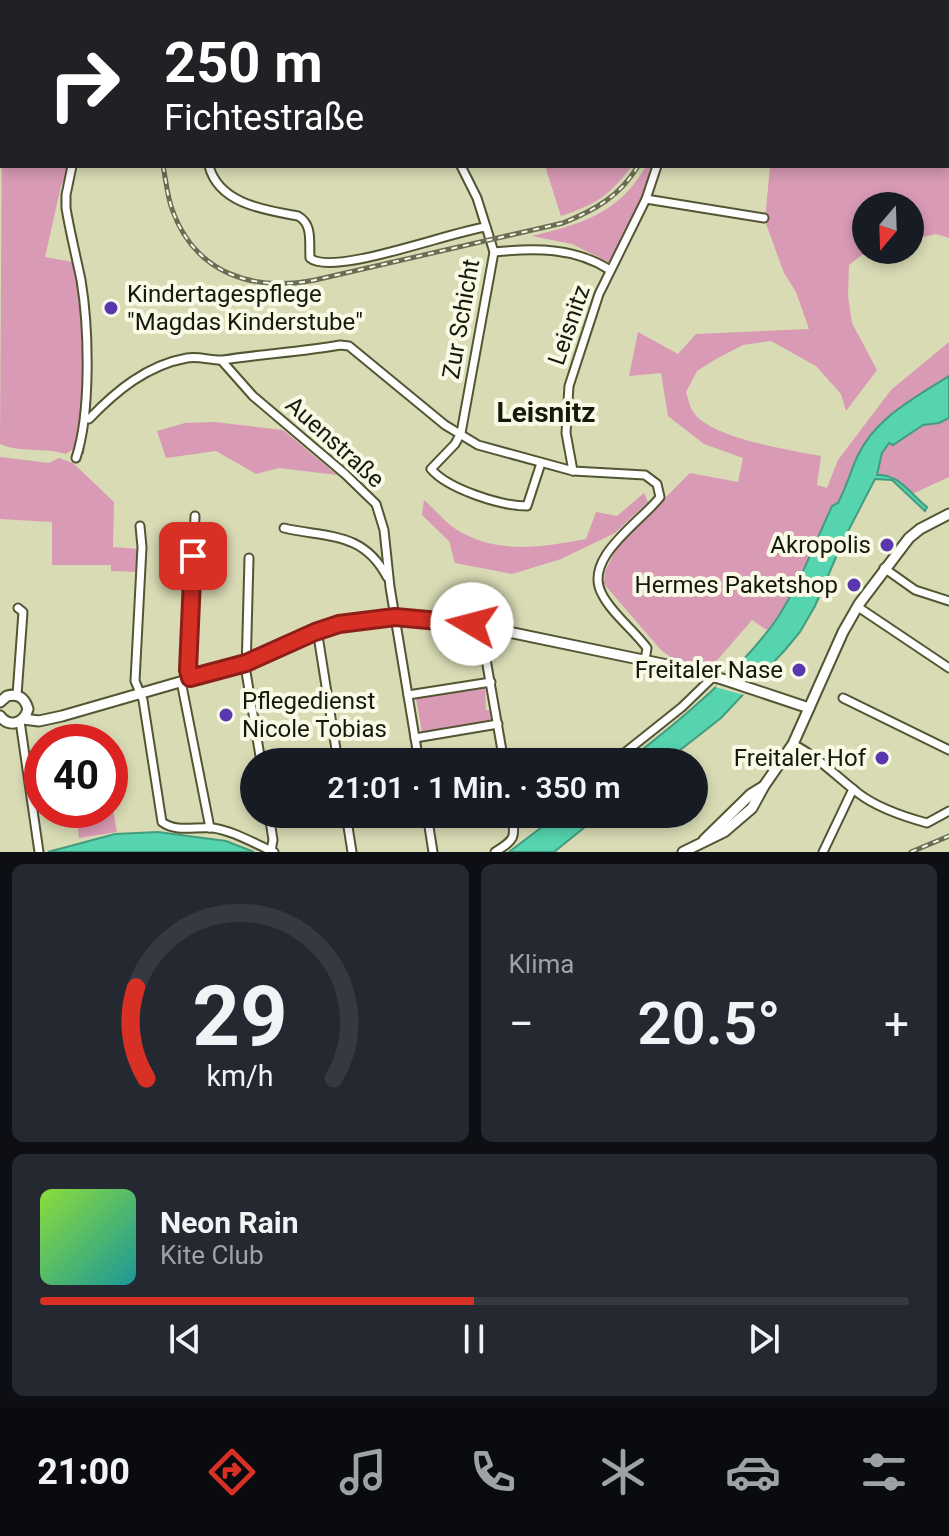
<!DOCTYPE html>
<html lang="de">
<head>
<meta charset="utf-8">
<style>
	body { margin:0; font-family:Roboto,sans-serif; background:#242831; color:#f1f3f6; height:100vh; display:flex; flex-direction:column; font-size:30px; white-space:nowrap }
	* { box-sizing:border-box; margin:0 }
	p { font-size:26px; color:#9ea1a6 }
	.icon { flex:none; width:44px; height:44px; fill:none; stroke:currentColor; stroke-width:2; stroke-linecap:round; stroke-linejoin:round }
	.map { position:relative; height:852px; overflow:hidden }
	.panel { display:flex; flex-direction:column; gap:12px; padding:12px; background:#0d0f14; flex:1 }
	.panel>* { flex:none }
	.top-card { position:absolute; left:0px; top:0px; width:950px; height:168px; box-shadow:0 4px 12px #0003; background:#202124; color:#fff; overflow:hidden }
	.needle { width:52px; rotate:199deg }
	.controls { position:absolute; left:852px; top:192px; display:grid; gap:16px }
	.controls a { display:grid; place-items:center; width:72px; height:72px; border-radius:50%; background:#171b24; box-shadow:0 4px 12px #0003; font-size:40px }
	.speed { position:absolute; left:24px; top:724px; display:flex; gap:16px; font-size:40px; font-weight:700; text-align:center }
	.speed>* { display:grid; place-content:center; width:104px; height:104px; border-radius:50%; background:#171b24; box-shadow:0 4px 12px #0003; line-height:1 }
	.speed .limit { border:12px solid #d22; background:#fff; color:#111 }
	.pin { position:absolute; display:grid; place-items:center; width:68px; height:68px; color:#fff; margin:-34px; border-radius:16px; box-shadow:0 4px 12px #0006 }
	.me { position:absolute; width:88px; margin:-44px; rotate:278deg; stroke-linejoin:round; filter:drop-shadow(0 0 6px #0008) }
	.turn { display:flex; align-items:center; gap:28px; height:168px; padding:0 32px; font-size:36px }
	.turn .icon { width:104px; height:104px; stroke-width:2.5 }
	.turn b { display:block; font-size:56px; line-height:68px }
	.big { font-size:60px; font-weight:600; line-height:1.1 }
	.panel .tile { flex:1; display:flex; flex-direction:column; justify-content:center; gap:12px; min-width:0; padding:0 28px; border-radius:12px; background:#242831 }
	.panel .dial { align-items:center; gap:0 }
	.dial svg { height:208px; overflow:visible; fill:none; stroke:#363941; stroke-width:7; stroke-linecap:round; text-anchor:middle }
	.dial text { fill:#f1f3f6; stroke:none }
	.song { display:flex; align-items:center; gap:24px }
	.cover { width:96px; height:96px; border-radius:12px; background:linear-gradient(135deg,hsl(90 70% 55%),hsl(180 70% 35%)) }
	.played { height:8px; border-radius:4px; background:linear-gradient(90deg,#d93025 50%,#363941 50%) }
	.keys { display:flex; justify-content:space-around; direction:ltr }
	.heat { display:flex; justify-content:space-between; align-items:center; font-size:44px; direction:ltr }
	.panel .tiles { flex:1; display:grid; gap:12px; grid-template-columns:1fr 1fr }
	.tile:last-child { grid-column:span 2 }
	.trip { position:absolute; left:240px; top:748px; width:468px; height:80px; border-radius:40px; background:#171b24; box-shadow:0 4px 12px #0003; font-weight:600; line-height:80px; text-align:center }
	.tab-bar { display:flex; height:128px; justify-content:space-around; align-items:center; background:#090b0e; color:#9ea1a6 }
	.tab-bar .icon { width:56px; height:56px }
	.tab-bar .on { color:#d93025 }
	.tab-bar b { font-size:36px; color:#f1f3f6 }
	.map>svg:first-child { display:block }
	.green { fill:#d89ab5 }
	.water { fill:#55d4af; stroke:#439c7e; stroke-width:2 }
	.pier { fill:#d8dbb4 }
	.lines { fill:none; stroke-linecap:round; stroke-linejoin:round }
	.stream { stroke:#439c7e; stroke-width:2 }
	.street-casing { stroke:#535533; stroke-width:11 }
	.secondary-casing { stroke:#535533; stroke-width:13 }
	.street { stroke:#fff; stroke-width:7 }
	.secondary { stroke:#fff; stroke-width:9 }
	.rail-casing { stroke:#6a6c54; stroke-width:5 }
	.rail { stroke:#f8fae6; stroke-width:2; stroke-dasharray:6; stroke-linecap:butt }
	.route-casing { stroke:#8d1f18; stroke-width:20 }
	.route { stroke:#d93025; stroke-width:14 }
	.poi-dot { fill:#5b37af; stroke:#f8fae6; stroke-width:3 }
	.labels { text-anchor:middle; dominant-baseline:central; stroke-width:8; stroke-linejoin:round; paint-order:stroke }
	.poi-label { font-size:24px; fill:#18190b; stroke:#f8fae6; text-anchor:end }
	.street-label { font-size:24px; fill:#18190b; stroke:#f8fae6 }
	.quarter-label { font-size:28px; font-weight:bold; fill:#18190b; stroke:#f8fae6 }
</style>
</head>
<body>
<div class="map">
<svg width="949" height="852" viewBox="0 0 949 852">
	<rect width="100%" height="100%" fill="#d8dbb4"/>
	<!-- green -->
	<g class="green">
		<path d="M743,0H949V238L936,234L910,240V206H866V250H885L862,255L849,265L848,296L852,323L877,370L846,411L841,394L816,366L771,341L743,345L716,359L697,371L686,392C688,397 689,405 692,410C707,438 790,450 821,456L817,485L827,488L838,460L891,390L949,342V376C914,398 875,418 857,458C850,473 846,489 838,504L832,506C813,548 797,594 767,630L752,620L713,665L707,667L672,658L661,650L604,584L605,571L619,544L690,473L738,482L743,458L704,444L668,416L661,373L629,376L638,332L678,354L696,334L809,329L796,292L784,273L765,221L770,166H948V2Z"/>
		<path d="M2,110V166H69L61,186L45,257L73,262C87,320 88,388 76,447L66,454C45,447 20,453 0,444Z"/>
		<path d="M545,166H632C608,197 598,203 561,216Z"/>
		<path d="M646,166H651L643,198L610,263L572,244L532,236C581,224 619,214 646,166Z"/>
		<polygon points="949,418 949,477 912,494 892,476 876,476 882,453 889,443 893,444 924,425 939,423"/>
		<polygon points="214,422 283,430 337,475 279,468 256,474 216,451 166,458 157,431 185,423"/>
		<polygon points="0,457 49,463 59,458 73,463 114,502 113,547 139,549 138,572 111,571 111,565 52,565 52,522 0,519"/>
		<path d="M644,493L648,502L615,533L561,559L512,574L455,563L449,541L422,515L424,500C434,509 445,522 457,530C499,555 541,547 586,539L596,512L617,516Z"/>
		<polygon points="485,687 486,710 489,710 491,721 422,732 416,698"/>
		<polygon points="110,804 112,804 117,832 79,838 75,810 110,810"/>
	</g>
	<!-- water -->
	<g class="water">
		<path d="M949,376V418L939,423L923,425L893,445L889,443L882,453L877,475C900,474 910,494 927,507L925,511L892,480L875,479L843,541L815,606L800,632L785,650L721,718L665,762H626C676,724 742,670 778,617C800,583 815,543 832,506L838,503C846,488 850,473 857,457C875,418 914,398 949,376Z"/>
		<polygon points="559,814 601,814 554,852 509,852"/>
		<polygon points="158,832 226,841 254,852 48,852 115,834"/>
	</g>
	<!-- pier -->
	<polygon class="pier" points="729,672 758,680 744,695 715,687"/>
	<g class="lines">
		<!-- stream -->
		<g class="stream">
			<polyline points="945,0 946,2"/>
			<polyline points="948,4 949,5"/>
			<polyline points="83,453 84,441"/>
		</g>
		<defs>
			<g id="street">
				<polyline points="281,0 284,2"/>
				<polyline points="636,0 637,2"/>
				<polyline points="259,2 261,0"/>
				<path d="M72,166L66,195V208C70,232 76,256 81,280C89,328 91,413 76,458"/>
				<path d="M209,166C219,204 265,210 298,216C313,224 309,242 310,258C333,277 452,231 486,227"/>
				<path d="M461,166L477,198L494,252L461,433L455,444L431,469C448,489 501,506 527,506L541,463"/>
				<polyline points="646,199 764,218"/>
				<path d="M494,252C535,248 574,247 610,270"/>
				<polyline points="222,361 253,396 345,474 376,504 384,530 390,587 419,762"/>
				<path d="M85,418L89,419C116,391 147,365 187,358C199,356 213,361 223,360C261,354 301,352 340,345L349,346L445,425L478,445L573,471L645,475L657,484L660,497C642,521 582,558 602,594C612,614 634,630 647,648L645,660"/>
				<polyline points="573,471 566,433 569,386 599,294 646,199 657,166"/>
				<path d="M140,526L142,547L135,681L143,700L162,822C177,833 196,826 213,828C234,831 255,844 274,852"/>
				<path d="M284,528C327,538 363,531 387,577"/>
				<polyline points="249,558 246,672 261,762"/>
				<polyline points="884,568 915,590 949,601"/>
				<polyline points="858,607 949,668"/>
				<polyline points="486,627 483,642 504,762"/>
				<polyline points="315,632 319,642 338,762"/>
				<polyline points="190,678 188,670 195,516"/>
				<polyline points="181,681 210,828"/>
				<polyline points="17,695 23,612 18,608"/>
				<polyline points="408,695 491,682"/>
				<polyline points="843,698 949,750"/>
				<polyline points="20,721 39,852"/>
				<polyline points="415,738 498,724"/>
				<path d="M793,744C818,757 836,776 858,793C876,807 905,817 927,823L949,811"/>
				<polyline points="613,762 682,707 713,677"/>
				<polyline points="269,814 273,840 271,851"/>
				<polyline points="346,814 352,852"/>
				<polyline points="427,814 433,852"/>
				<path d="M495,852C516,839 515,838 512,814"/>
				<polyline points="823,852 853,789"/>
			</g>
			<g id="secondary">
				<path d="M0,702L7,696C18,693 25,698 28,709C24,724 9,728 0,716"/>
				<polyline points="23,719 39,721 62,716 246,663 315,632 339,624 395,617 460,622 672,666 722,679 809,708"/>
				<polyline points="704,840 751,794 764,786"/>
				<polyline points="683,852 724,832 752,808 764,786 793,744 843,632 859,604 909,538 920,529 949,514"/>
			</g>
		</defs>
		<!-- street casing -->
		<use href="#street" class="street-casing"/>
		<!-- secondary casing -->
		<use href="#secondary" class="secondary-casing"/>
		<!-- street -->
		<use href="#street" class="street"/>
		<!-- secondary -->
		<use href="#secondary" class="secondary"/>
		<defs>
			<g id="rail">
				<polyline points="626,0 627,2"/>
				<polyline points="0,103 2,101"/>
				<path d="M163,166C166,180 167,195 172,209C195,274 253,292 315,280L563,223C595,210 620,196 638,166"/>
				<polyline points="911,852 949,836"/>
			</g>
		</defs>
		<!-- rail casing -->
		<use href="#rail" class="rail-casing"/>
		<!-- rail -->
		<use href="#rail" class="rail"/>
	</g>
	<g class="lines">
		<defs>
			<polyline id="route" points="193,556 188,670 190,678 246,663 315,632 339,624 395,617 472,624"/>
		</defs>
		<!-- route casing -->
		<use href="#route" class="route-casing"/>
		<!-- route -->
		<use href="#route" class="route"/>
	</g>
	<!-- markers -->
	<g class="poi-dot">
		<circle cx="111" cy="308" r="8"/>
		<circle cx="887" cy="545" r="8"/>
		<circle cx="854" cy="585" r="8"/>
		<circle cx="799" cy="670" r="8"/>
		<circle cx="226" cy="715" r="8"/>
		<circle cx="882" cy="758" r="8"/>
	</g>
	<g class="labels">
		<!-- poi labels -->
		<g class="poi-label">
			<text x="127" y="294" text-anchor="start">Kindertagespflege<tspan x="127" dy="28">"Magdas Kinderstube"</tspan></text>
			<text x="871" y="545">Akropolis</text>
			<text x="838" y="585">Hermes Paketshop</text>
			<text x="783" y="670">Freitaler Nase</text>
			<text x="242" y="701" text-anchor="start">Pflegedienst<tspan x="242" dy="28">Nicole Tobias</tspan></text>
			<text x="866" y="758">Freitaler Hof</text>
		</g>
		<!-- street labels -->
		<g class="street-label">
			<text transform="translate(461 319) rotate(-80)">Zur Schicht</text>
			<text transform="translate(569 325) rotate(-71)">Leisnitz</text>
			<text transform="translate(335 442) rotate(42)">Auenstraße</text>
		</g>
		<!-- quarter labels -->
		<g class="quarter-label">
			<text x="546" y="412">Leisnitz</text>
		</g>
	</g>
</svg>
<div class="controls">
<a><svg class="needle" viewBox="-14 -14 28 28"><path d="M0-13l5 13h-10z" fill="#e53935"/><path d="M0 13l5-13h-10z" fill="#9ea1a6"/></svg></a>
</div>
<div class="speed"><div class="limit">40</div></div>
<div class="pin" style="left:193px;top:556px;background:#d93025"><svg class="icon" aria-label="arrive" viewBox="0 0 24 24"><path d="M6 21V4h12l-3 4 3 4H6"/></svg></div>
<svg class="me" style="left:472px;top:624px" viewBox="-20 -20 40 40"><circle r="19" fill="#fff"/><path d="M0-13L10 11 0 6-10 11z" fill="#d93025"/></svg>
<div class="trip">21:01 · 1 Min. · 350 m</div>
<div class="top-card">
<div class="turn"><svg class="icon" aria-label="right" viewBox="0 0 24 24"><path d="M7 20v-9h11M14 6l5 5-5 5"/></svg><div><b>250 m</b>Fichtestraße</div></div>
</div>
</div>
<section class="panel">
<div class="tiles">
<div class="tile dial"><svg viewBox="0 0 100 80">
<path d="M14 69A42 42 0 1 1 86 69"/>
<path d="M14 69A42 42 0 0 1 10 34" stroke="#d93025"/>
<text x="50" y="56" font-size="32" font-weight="700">29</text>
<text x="50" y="72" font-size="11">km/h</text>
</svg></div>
<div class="tile"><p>Klima</p>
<div class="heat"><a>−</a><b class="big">20.5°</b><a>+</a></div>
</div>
<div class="tile">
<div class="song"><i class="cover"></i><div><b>Neon Rain</b><p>Kite Club</p></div></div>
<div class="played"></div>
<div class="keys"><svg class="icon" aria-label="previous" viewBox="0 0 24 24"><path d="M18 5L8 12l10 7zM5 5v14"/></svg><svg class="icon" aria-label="pause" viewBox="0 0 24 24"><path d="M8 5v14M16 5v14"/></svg><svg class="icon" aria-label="next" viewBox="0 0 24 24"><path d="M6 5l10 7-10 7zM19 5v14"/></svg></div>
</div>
</div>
</section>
<nav class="tab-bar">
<b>21:00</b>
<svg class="icon on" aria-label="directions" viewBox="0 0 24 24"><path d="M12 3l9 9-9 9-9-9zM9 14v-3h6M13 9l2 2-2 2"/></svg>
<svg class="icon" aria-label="music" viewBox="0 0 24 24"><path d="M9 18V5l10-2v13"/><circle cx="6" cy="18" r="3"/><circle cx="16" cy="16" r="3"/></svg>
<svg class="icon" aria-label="phone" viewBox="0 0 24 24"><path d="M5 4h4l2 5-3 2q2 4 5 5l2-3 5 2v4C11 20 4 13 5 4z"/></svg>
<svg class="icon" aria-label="climate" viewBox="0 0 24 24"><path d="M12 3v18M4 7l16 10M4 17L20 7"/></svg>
<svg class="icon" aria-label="car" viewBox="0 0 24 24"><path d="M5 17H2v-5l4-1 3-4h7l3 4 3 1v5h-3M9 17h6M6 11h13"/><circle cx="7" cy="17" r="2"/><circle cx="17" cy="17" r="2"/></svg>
<svg class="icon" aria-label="filters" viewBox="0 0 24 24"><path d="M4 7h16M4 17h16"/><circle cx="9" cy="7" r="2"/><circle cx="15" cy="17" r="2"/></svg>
</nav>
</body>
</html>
